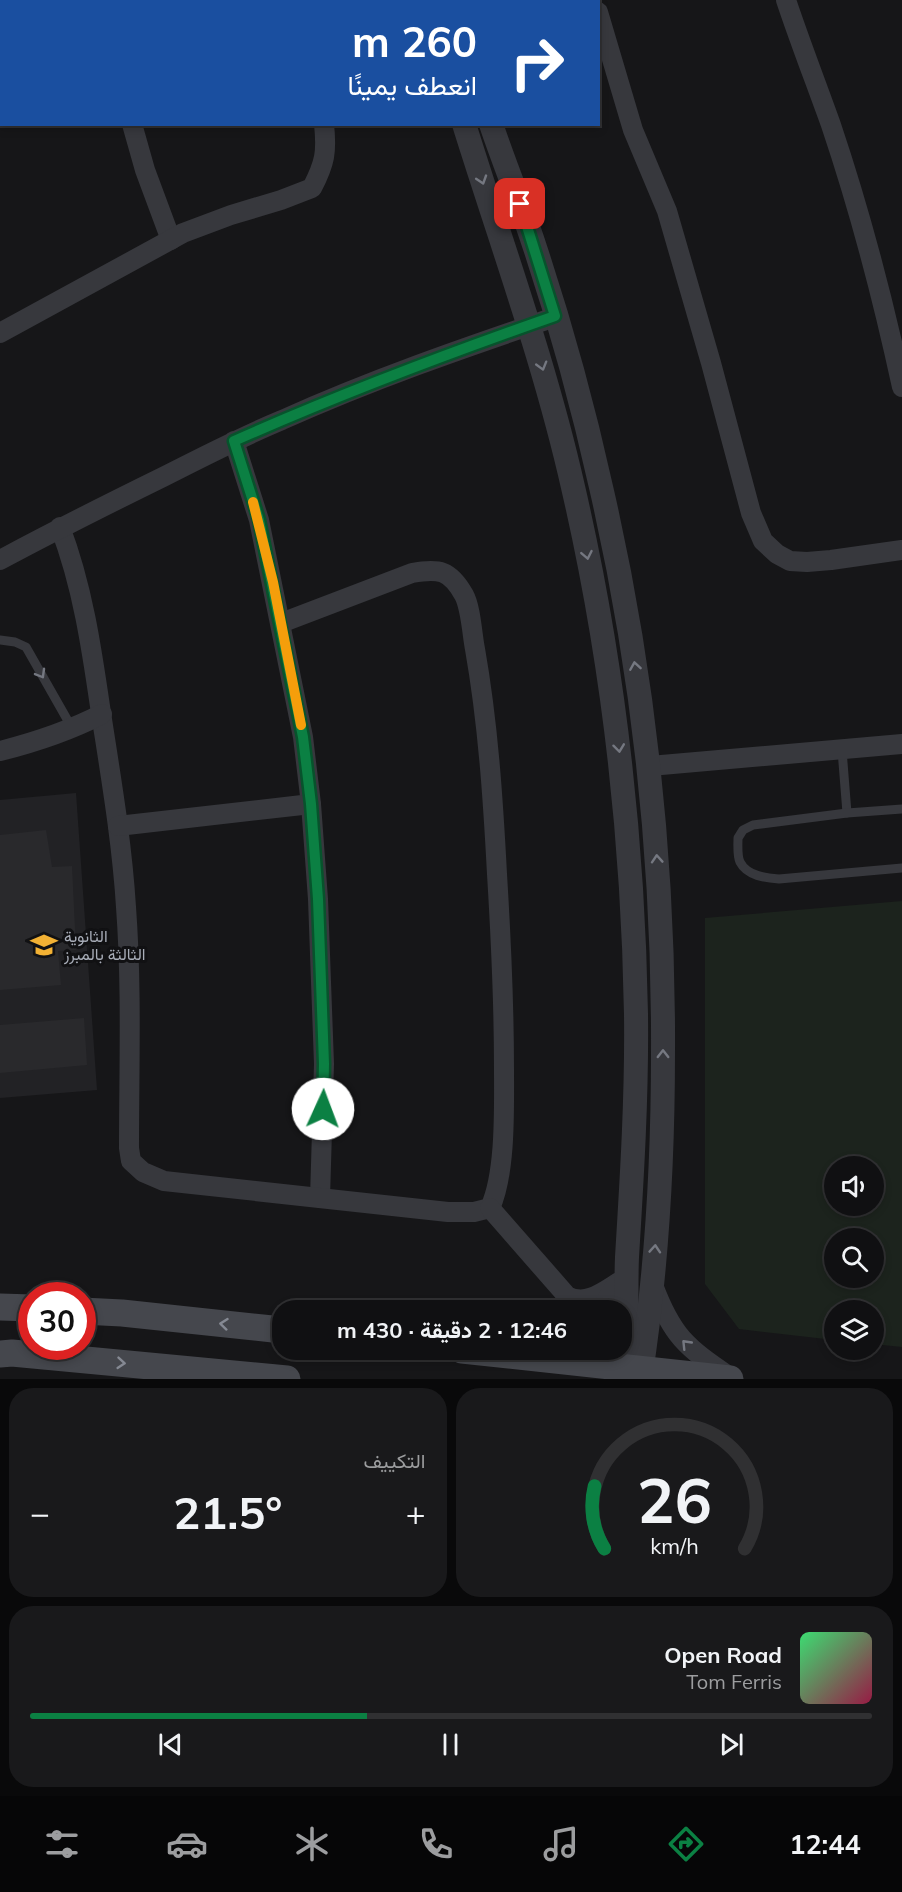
<!DOCTYPE html>
<html lang="ar">
<head>
<meta charset="utf-8">
<style>
	body { margin:0; font-family:Mulish,Vazirmatn,sans-serif; background:#19191b; color:#f1f3f6; direction:rtl; height:100vh; display:flex; flex-direction:column; font-size:22px; white-space:nowrap }
	* { box-sizing:border-box; margin:0 }
	p { font-size:20px; color:#9c9d9f }
	.icon { flex:none; width:33px; height:33px; fill:none; stroke:currentColor; stroke-width:2; stroke-linecap:round; stroke-linejoin:round }
	.map { position:relative; height:1379px; overflow:hidden; direction:ltr }
	.panel { display:flex; flex-direction:column; gap:9px; padding:9px; background:#09090a; flex:1 }
	.panel>* { flex:none }
	.banner { position:absolute; left:0px; top:0px; width:600px; height:126px; box-shadow:0 3px 9px #0003,0 0 0 2px #303032; direction:rtl; background:#1a4fa0; color:#fff; overflow:hidden }
	.tools { position:absolute; left:824px; top:1156px; display:grid; gap:12px }
	.tools a { display:grid; place-items:center; width:60px; height:60px; border-radius:50%; background:#101012; box-shadow:0 3px 9px #0003,0 0 0 2px #303032; font-size:30px }
	.speed { position:absolute; left:18px; top:1282px; display:flex; gap:12px; font-size:30px; font-weight:700; text-align:center }
	.speed>* { display:grid; place-content:center; width:78px; height:78px; border-radius:50%; background:#101012; box-shadow:0 3px 9px #0003,0 0 0 2px #303032; line-height:1 }
	.speed .limit { border:9px solid #d22; background:#fff; color:#111 }
	.pin { position:absolute; display:grid; place-items:center; width:51px; height:51px; color:#fff; margin:-26px; border-radius:12px; box-shadow:0 3px 9px #0006 }
	.me { position:absolute; width:66px; margin:-33px; rotate:2deg; stroke-linejoin:round; filter:drop-shadow(0 0 4px #0008) }
	.turn { display:flex; align-items:center; gap:21px; height:126px; padding:0 24px; font-size:27px }
	.turn .icon { width:78px; height:78px; stroke-width:2.5 }
	.turn b { display:block; font-size:42px; line-height:51px }
	.big { font-size:45px; font-weight:700; line-height:1.1 }
	.panel .widget { flex:1; display:flex; flex-direction:column; justify-content:center; gap:9px; min-width:0; padding:0 21px; border-radius:24px; background:#19191b }
	.panel .dial { align-items:center; gap:0 }
	.dial svg { height:156px; overflow:visible; fill:none; stroke:#303032; stroke-width:7; stroke-linecap:round; text-anchor:middle }
	.dial text { fill:#f1f3f6; stroke:none }
	.song { display:flex; align-items:center; gap:18px }
	.cover { width:72px; height:72px; border-radius:9px; background:linear-gradient(135deg,hsl(140 70% 55%),hsl(340 70% 35%)) }
	.played { height:6px; border-radius:3px; background:linear-gradient(90deg,#0b8043 40%,#303032 40%) }
	.keys { display:flex; justify-content:space-around; direction:ltr }
	.heat { display:flex; justify-content:space-between; align-items:center; font-size:33px; direction:ltr }
	.panel .tiles { flex:1; display:grid; gap:9px; grid-template-columns:1fr 1fr }
	.widget:last-child { grid-column:span 2 }
	.trip { position:absolute; left:272px; top:1300px; width:360px; height:60px; border-radius:24px; background:#101012; box-shadow:0 3px 9px #0003,0 0 0 2px #303032; font-weight:700; line-height:60px; text-align:center; direction:rtl }
	.tab-bar { display:flex; height:96px; justify-content:space-around; align-items:center; background:#060607; color:#9c9d9f }
	.tab-bar .icon { width:42px; height:42px }
	.tab-bar .active { color:#0b8043 }
	.tab-bar b { font-size:27px; color:#f1f3f6 }
	.map>svg:first-child { display:block }
	.built { fill:#222225 }
	.green { fill:#1c231d; fill-rule:evenodd }
	.building { fill:#29292c }
	.lines { fill:none; stroke-linecap:round; stroke-linejoin:round }
	.service { stroke:#37383d; stroke-width:9 }
	.minor { stroke:#37383d; stroke-width:20 }
	.tertiary { stroke:#37383d; stroke-width:24 }
	.secondary { stroke:#45474d; stroke-width:27 }
	.oneway { stroke:#757881 }
	.oneway2 { stroke:#858993 }
	.route-casing { stroke:#07532c; stroke-width:15 }
	.route { stroke:#0b8043; stroke-width:10 }
	.slow { stroke:#f59e0b; stroke-width:10 }
	.labels { text-anchor:middle; dominant-baseline:central; stroke-width:6; stroke-linejoin:round; paint-order:stroke }
	.poi-label { font-size:16px; fill:#a8adb8; stroke:#111113; text-anchor:start }
</style>
</head>
<body>
<div class="map">
<svg width="902" height="1379" viewBox="0 0 902 1379">
	<rect width="100%" height="100%" fill="#161618"/>
	<!-- built -->
	<polygon class="built" points="76,793 97,1090 0,1098 0,800"/>
	<!-- green -->
	<path class="green" d="M902,901V1347L873,1344V1311H834V1340L739,1329L705,1284V918ZM834,1167H873V1206H834ZM834,1239H873V1278H834Z"/>
	<!-- building -->
	<g class="building">
		<polygon points="46,830 52,867 72,866 76,950 58,951 61,985 0,990 0,835"/>
		<polygon points="84,1018 87,1065 0,1073 0,1025"/>
	</g>
	<g class="lines">
		<!-- service -->
		<g class="service">
			<polyline points="0,640 15,642 26,647 72,728"/>
			<polyline points="842,750 847,813"/>
			<path d="M902,809L847,813L753,825L743,830L738,838C738,844 737,856 740,862C747,876 766,878 779,879L902,868"/>
		</g>
		<!-- minor -->
		<g class="minor">
			<polyline points="102,0 102,2"/>
			<polyline points="292,0 293,2"/>
			<path d="M786,0C800,42 816,83 831,125C860,211 883,299 902,387"/>
			<polyline points="598,12 633,130 667,211 711,363 751,513 763,541 777,554 790,561 807,562 831,560 902,550"/>
			<polyline points="0,95 2,95"/>
			<polyline points="132,124 145,170 171,240"/>
			<path d="M0,333L183,233L231,215L281,200L312,188C325,163 327,152 324,124"/>
			<polyline points="234,441 259,520 303,737 311,804 318,899 324,1064 320,1198"/>
			<path d="M60,527C83,587 92,651 101,713C111,778 122,842 126,907C132,988 129,1068 129,1148L131,1161L143,1172L164,1181L448,1212H474L490,1208C506,1173 504,1108 504,1069C504,1004 501,939 497,874C493,798 488,723 475,649C472,634 471,608 464,595C450,570 439,568 412,573L281,623"/>
			<path d="M0,560C54,531 108,504 163,477C202,457 241,437 282,420C371,380 463,348 555,317"/>
			<path d="M0,751C36,742 69,731 102,714"/>
			<polyline points="650,766 902,744"/>
			<polyline points="118,826 311,804"/>
			<path d="M490,1208L567,1296C586,1306 603,1292 619,1282"/>
			<path d="M653,1285C672,1336 686,1347 730,1377"/>
			<polyline points="600,1311 616,1285"/>
		</g>
		<!-- tertiary -->
		<g class="tertiary">
			<polyline points="428,0 428,2"/>
			<polyline points="455,0 456,2"/>
			<path d="M464,124C502,246 545,363 573,487C613,660 633,836 636,1014C637,1095 632,1176 627,1257C626,1279 627,1300 626,1322C625,1341 622,1360 620,1379"/>
			<path d="M491,124C502,157 515,189 526,221C556,308 581,397 601,487C644,673 664,861 663,1053C663,1162 657,1271 640,1379"/>
		</g>
		<!-- secondary -->
		<g class="secondary">
			<polyline points="0,1307 32,1308"/>
			<polyline points="82,1311 122,1313 282,1330"/>
			<polyline points="462,1350 730,1379"/>
			<polyline points="0,1354 12,1353 287,1379"/>
		</g>
	</g>
	<!-- one-way arrows -->
	<defs><path id="oneway-chevron" d="M-2-3.5L2.5 0L-2 3.5" fill="none" stroke-width="1.6" stroke-linecap="round" stroke-linejoin="round" transform="scale(1.5)"/></defs>
	<g class="oneway">
		<use href="#oneway-chevron" transform="translate(482 180) rotate(72)"/>
		<use href="#oneway-chevron" transform="translate(542 366) rotate(74)"/>
		<use href="#oneway-chevron" transform="translate(587 555) rotate(79)"/>
		<use href="#oneway-chevron" transform="translate(635 666) rotate(-99)"/>
		<use href="#oneway-chevron" transform="translate(41 674) rotate(60)"/>
		<use href="#oneway-chevron" transform="translate(619 748) rotate(83)"/>
		<use href="#oneway-chevron" transform="translate(657 859) rotate(-94)"/>
		<use href="#oneway-chevron" transform="translate(663 1054) rotate(-90)"/>
		<use href="#oneway-chevron" transform="translate(655 1249) rotate(-86)"/>
		<use href="#oneway-chevron" transform="translate(686 1344) rotate(-134)"/>
	</g>
	<g class="oneway2">
		<use href="#oneway-chevron" transform="translate(224 1324) rotate(-174)"/>
		<use href="#oneway-chevron" transform="translate(121 1363) rotate(5)"/>
	</g>
	<g class="lines">
		<defs>
			<path id="route" d="M323,1109L324,1064L318,899L311,804L303,737L259,520L234,441C340,394 446,354 555,316L520,204"/>
		</defs>
		<!-- route casing -->
		<use href="#route" class="route-casing"/>
		<!-- route -->
		<use href="#route" class="route"/>
		<!-- slow -->
		<polyline class="slow" points="253,502 273,582 301,725"/>
	</g>
	<!-- icons -->
	<defs>
		<symbol id="school-bare" viewBox="-9 -9 18 18"><path d="M0-5L7-2L0 1L-7-2ZM-4 1L0 2.5L4 1V4Q0 6-4 4Z" fill="#f2b134" stroke="#111113" stroke-width="2.5" paint-order="stroke"/></symbol>
	</defs>
	<g fill-rule="evenodd">
		<use href="#school-bare" x="25" y="926" width="38" height="38"/>
	</g>
	<g class="labels">
		<!-- poi labels -->
		<g class="poi-label">
			<text x="64" y="936">الثانوية<tspan x="64" dy="18">الثالثة بالمبرز</tspan></text>
		</g>
	</g>
</svg>
<div class="tools">
<a><svg class="icon" aria-label="sound" viewBox="0 0 24 24"><path d="M4 9h4l5-4v14l-5-4H4zM17 9q2 3 0 6"/></svg></a>
<a><svg class="icon" aria-label="search" viewBox="0 0 24 24"><circle cx="10" cy="10" r="6"/><path d="M15 15l6 6"/></svg></a>
<a><svg class="icon" aria-label="layers" viewBox="0 0 24 24"><path d="M12 4l9 5-9 5-9-5zM3 14l9 5 9-5"/></svg></a>
</div>
<div class="speed"><div class="limit">30</div></div>
<div class="pin" style="left:520px;top:204px;background:#d93025"><svg class="icon" aria-label="arrive" viewBox="0 0 24 24"><path d="M6 21V4h12l-3 4 3 4H6"/></svg></div>
<svg class="me" style="left:323px;top:1109px" viewBox="-20 -20 40 40"><circle r="19" fill="#fff"/><path d="M0-13L10 11 0 6-10 11z" fill="#0b8043"/></svg>
<div class="trip">12:46 · 2 دقيقة · 430 m</div>
<div class="banner">
<div class="turn"><svg class="icon" aria-label="right" viewBox="0 0 24 24"><path d="M7 20v-9h11M14 6l5 5-5 5"/></svg><div><b>260 m</b>انعطف يمينًا</div></div>
</div>
</div>
<section class="panel">
<div class="tiles">
<div class="widget dial"><svg viewBox="0 0 100 80">
<path d="M14 69A42 42 0 1 1 86 69"/>
<path d="M14 69A42 42 0 0 1 9 37" stroke="#0b8043"/>
<text x="50" y="56" font-size="32" font-weight="700">26</text>
<text x="50" y="72" font-size="11">km/h</text>
</svg></div>
<div class="widget"><p>التكييف</p>
<div class="heat"><a>−</a><b class="big">21.5°</b><a>+</a></div>
</div>
<div class="widget">
<div class="song"><i class="cover"></i><div><b>Open Road</b><p>Tom Ferris</p></div></div>
<div class="played"></div>
<div class="keys"><svg class="icon" aria-label="previous" viewBox="0 0 24 24"><path d="M18 5L8 12l10 7zM5 5v14"/></svg><svg class="icon" aria-label="pause" viewBox="0 0 24 24"><path d="M8 5v14M16 5v14"/></svg><svg class="icon" aria-label="next" viewBox="0 0 24 24"><path d="M6 5l10 7-10 7zM19 5v14"/></svg></div>
</div>
</div>
</section>
<nav class="tab-bar">
<b>12:44</b>
<svg class="icon active" aria-label="directions" viewBox="0 0 24 24"><path d="M12 3l9 9-9 9-9-9zM9 14v-3h6M13 9l2 2-2 2"/></svg>
<svg class="icon" aria-label="music" viewBox="0 0 24 24"><path d="M9 18V5l10-2v13"/><circle cx="6" cy="18" r="3"/><circle cx="16" cy="16" r="3"/></svg>
<svg class="icon" aria-label="phone" viewBox="0 0 24 24"><path d="M5 4h4l2 5-3 2q2 4 5 5l2-3 5 2v4C11 20 4 13 5 4z"/></svg>
<svg class="icon" aria-label="climate" viewBox="0 0 24 24"><path d="M12 3v18M4 7l16 10M4 17L20 7"/></svg>
<svg class="icon" aria-label="car" viewBox="0 0 24 24"><path d="M5 17H2v-5l4-1 3-4h7l3 4 3 1v5h-3M9 17h6M6 11h13"/><circle cx="7" cy="17" r="2"/><circle cx="17" cy="17" r="2"/></svg>
<svg class="icon" aria-label="filters" viewBox="0 0 24 24"><path d="M4 7h16M4 17h16"/><circle cx="9" cy="7" r="2"/><circle cx="15" cy="17" r="2"/></svg>
</nav>
</body>
</html>
